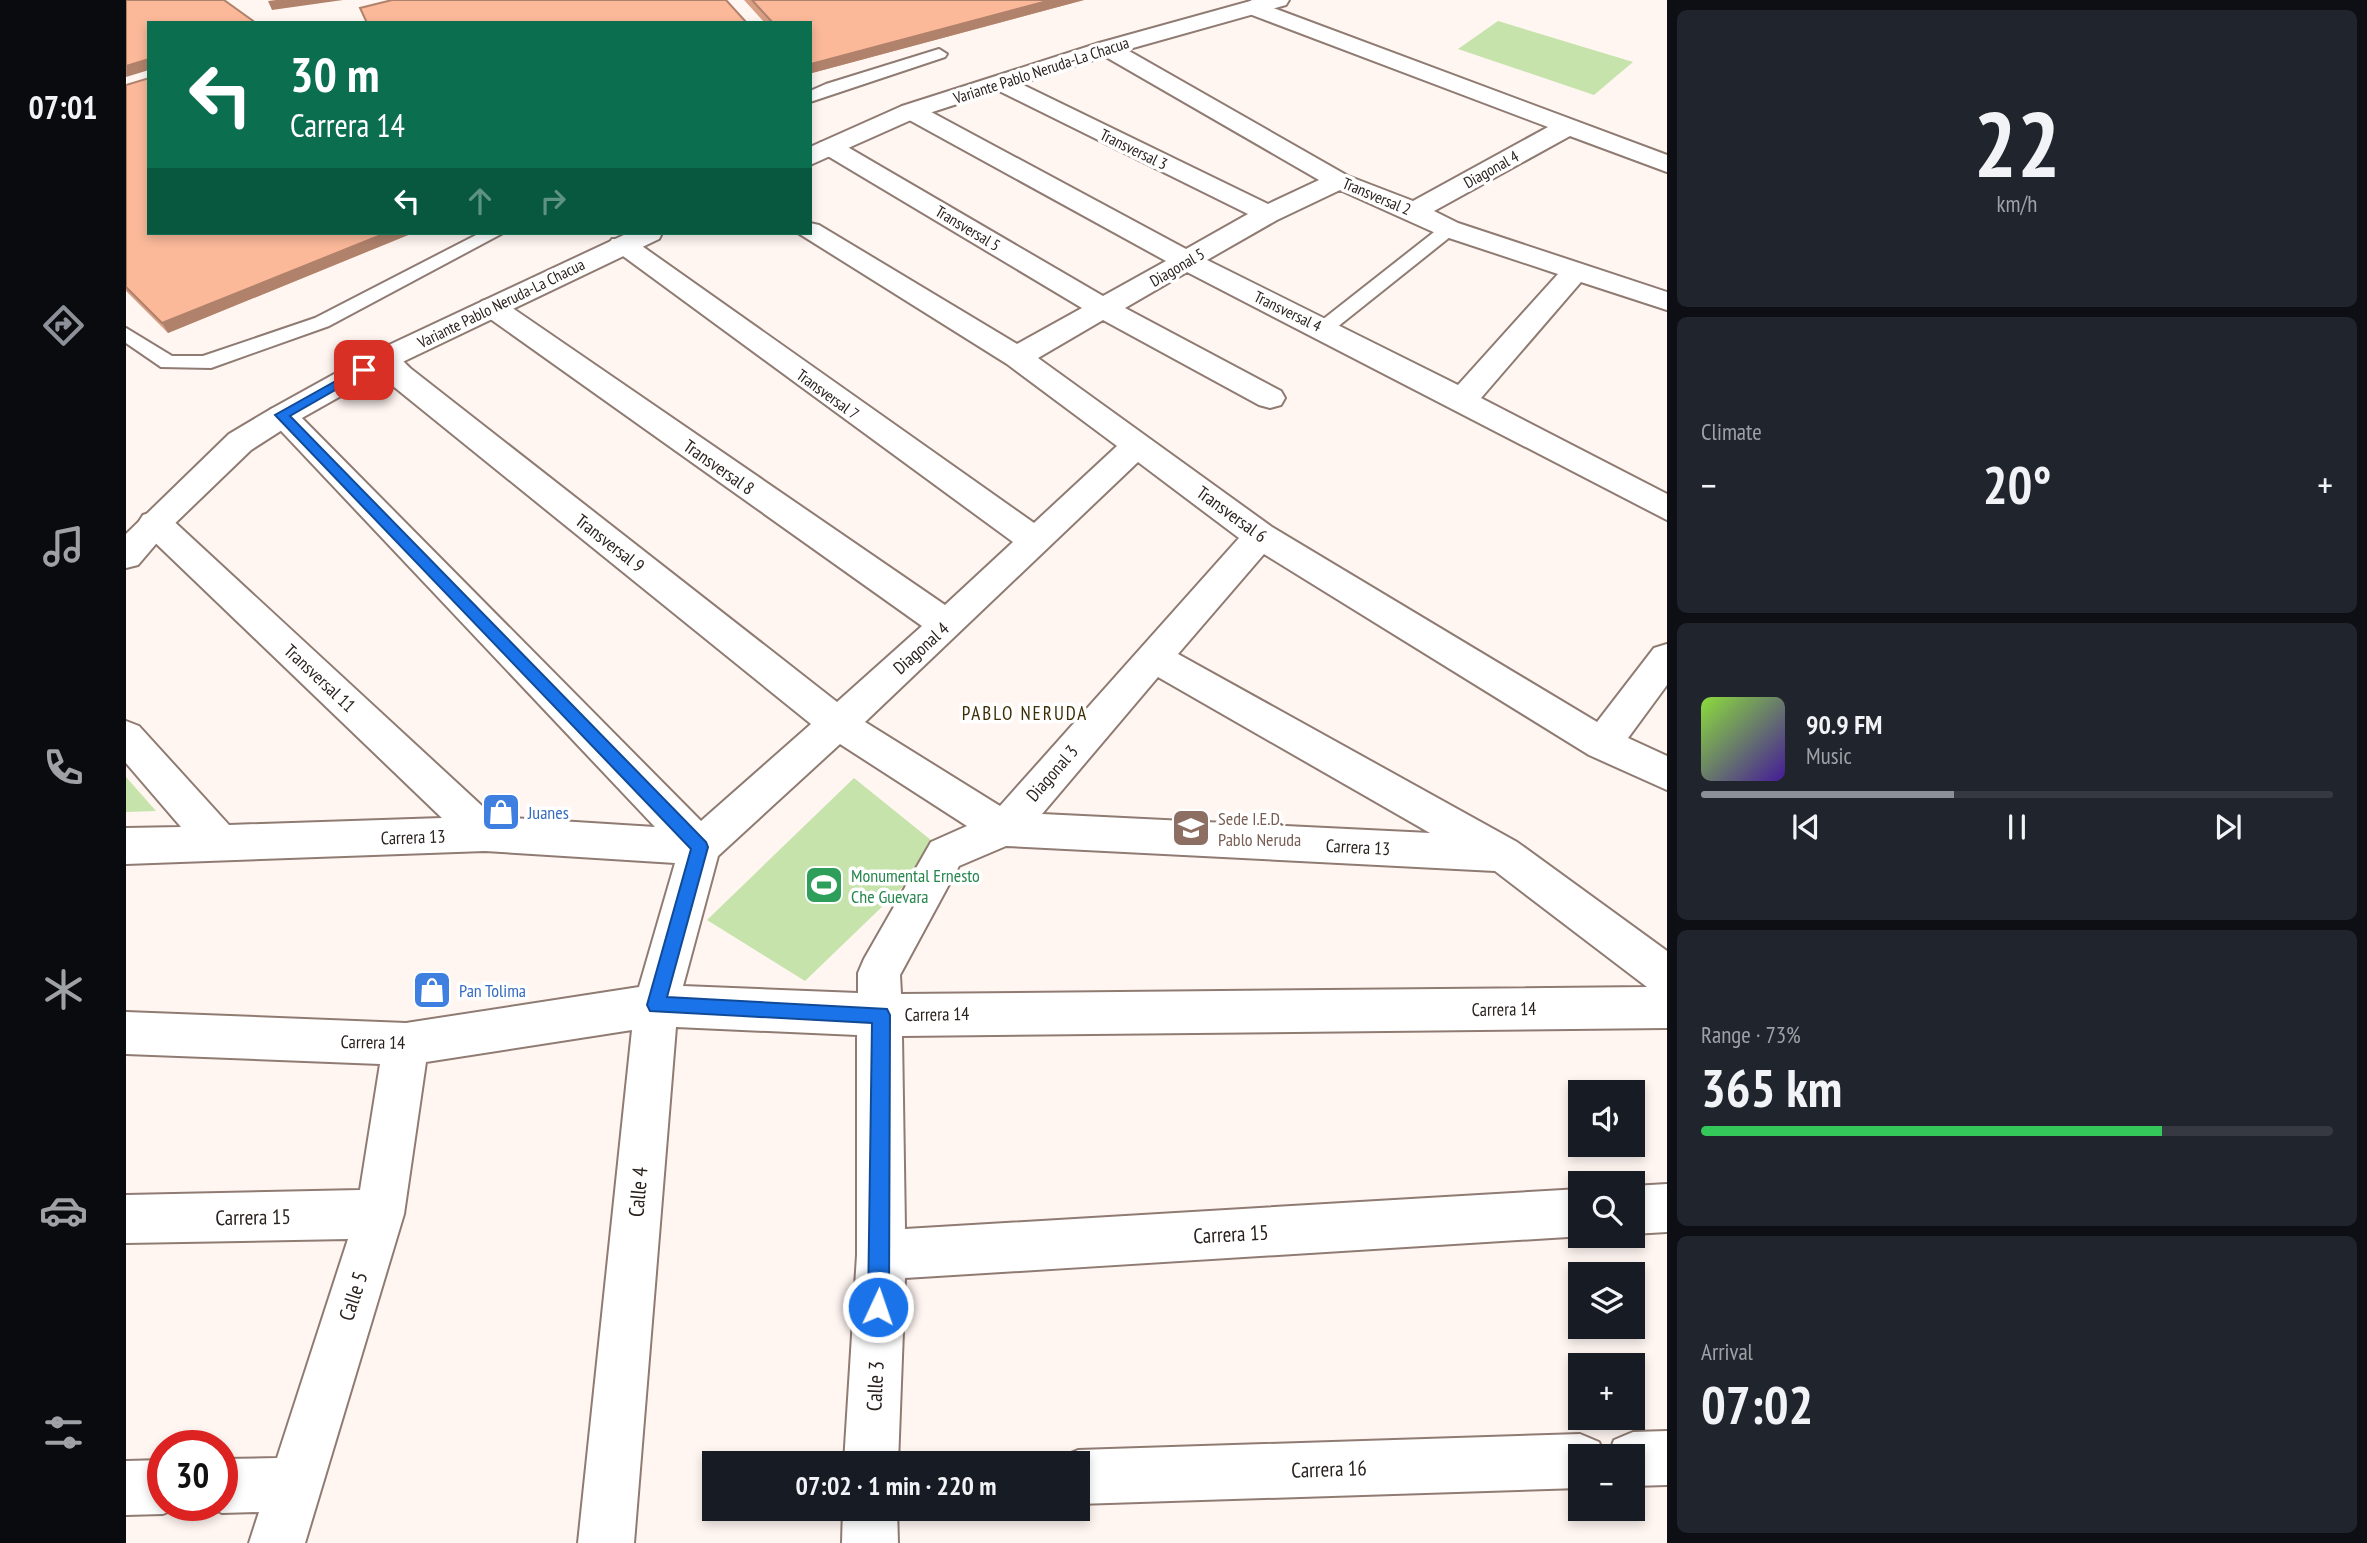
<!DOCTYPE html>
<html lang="en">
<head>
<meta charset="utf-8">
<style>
	body { margin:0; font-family:"PT Sans Narrow",sans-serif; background:#20242c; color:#f1f3f6; height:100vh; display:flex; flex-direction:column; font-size:26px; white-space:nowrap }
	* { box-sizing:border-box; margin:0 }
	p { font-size:23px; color:#9ea1a6 }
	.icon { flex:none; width:38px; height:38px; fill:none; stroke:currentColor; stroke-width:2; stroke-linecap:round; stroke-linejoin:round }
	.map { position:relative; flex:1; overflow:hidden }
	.sheet { display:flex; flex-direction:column; gap:10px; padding:10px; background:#0d0f14; width:700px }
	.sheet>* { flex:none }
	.top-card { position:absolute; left:21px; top:21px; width:665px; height:214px; border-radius:0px; box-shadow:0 4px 10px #0003; background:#0b6e4f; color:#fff; overflow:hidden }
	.buttons { position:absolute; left:1442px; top:1080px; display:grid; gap:14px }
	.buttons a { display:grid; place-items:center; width:77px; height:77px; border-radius:0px; background:#171b24; box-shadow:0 4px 10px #0003; font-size:35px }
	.speed { position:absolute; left:21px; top:1430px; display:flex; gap:14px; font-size:35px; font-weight:700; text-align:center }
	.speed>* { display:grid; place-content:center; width:91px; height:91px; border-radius:50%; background:#171b24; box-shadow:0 4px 10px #0003; line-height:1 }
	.speed .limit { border:10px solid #d22; background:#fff; color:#111 }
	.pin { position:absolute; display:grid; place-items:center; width:60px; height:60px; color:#fff; margin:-30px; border-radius:14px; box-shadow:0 4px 10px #0006 }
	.me { position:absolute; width:77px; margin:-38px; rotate:3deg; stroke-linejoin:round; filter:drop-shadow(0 0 5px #0008) }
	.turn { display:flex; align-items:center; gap:24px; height:147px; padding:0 28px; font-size:32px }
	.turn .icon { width:91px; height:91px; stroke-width:2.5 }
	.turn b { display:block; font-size:49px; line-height:60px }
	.lanes { display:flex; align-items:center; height:66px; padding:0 28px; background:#0003; justify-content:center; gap:35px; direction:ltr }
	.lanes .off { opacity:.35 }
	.big { font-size:52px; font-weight:700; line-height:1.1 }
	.sheet .tile { flex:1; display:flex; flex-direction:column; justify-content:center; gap:10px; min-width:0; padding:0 24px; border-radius:10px; background:#20242c }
	.sheet .dial { align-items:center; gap:0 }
	.dial b { font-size:91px; line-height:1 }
	.song { display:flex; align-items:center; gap:21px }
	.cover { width:84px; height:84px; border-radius:10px; background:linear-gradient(135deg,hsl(90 70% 55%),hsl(260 70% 35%)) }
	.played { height:7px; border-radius:4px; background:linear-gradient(90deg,#8c9099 40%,#363941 40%) }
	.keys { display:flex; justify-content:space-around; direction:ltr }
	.heat { display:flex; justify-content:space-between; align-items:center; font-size:38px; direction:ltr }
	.charge { height:10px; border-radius:5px; background:linear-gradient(90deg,#34c759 73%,#363941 0) }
	.trip { position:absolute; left:576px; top:1451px; width:388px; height:70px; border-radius:0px; background:#171b24; box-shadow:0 4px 10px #0003; font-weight:700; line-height:70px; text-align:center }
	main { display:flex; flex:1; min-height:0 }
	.tab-bar { display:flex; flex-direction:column; width:126px; justify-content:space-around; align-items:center; background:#090b0e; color:#9ea1a6 }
	.tab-bar .icon { width:49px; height:49px }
	.tab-bar .on { color:#8c9099 }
	.tab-bar b { font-size:32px; color:#f1f3f6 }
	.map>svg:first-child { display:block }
	.green { fill:#c5e3aa }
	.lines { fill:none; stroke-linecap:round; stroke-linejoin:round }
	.lane-casing { stroke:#8f7b72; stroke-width:4 }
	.street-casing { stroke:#8f7b72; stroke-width:4 }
	.secondary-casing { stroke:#8f7b72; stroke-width:4 }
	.lane { fill:#fff; fill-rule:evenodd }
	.street { fill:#fff; fill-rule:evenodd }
	.secondary { fill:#fff; fill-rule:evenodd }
	.wall { fill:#d89f84 }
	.shaded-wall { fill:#b0826c }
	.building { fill:#fbb99a; stroke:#b0826c; stroke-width:2 }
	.route { fill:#1a73e8; stroke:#114b97; stroke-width:2 }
	.labels { text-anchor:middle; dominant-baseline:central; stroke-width:7; stroke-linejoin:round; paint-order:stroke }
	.far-street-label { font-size:16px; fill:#2a221f; stroke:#fff }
	.street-label { font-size:18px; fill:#2a221f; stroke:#fff }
	.shop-label { font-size:18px; fill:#366cbe; stroke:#fff; text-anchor:start }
	.education-label { font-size:18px; fill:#785e54; stroke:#fff; text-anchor:start }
	.leisure-label { font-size:18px; fill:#27864d; stroke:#fff; text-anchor:start }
	.neighbourhood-label { font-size:19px; letter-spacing:2px; fill:#3c2e04; stroke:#fff }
	.near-street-label { font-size:21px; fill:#2a221f; stroke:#fff }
</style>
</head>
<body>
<main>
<nav class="tab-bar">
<b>07:01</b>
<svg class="icon on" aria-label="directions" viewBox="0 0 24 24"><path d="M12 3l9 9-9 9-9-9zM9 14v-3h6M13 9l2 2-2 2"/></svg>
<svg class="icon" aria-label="music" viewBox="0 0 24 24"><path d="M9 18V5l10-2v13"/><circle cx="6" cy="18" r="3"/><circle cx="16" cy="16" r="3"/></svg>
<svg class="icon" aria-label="phone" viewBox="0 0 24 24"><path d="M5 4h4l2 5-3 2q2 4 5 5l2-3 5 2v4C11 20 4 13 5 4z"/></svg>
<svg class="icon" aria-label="climate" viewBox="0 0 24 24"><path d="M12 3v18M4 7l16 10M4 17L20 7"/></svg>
<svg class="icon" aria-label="car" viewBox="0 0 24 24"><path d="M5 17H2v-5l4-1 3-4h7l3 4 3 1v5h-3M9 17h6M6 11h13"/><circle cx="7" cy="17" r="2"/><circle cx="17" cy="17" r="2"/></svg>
<svg class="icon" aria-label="filters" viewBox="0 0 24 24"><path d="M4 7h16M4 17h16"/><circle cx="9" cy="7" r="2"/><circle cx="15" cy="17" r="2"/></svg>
</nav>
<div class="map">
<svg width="1541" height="1543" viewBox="0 0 1541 1543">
	<rect width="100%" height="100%" fill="#fff6f2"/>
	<!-- green -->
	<g class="green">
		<polygon points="1372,21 1507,62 1468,95 1332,49"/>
		<polygon points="0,777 30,811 0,812"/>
		<polygon points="728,778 816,849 679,981 581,920"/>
	</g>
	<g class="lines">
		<defs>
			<g id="lane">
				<polygon points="813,49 821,54 819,57 684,102 684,91 700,84"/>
				<polygon points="1323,224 1329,225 1332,229 1329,233 1205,332 1191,332 1188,328 1191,324 1317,225"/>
				<polygon points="354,233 377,233 203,326 85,368 35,367 0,343 0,328 46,356 77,356 189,318"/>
			</g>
			<g id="street">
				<path d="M1126,0L1541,155V172L1444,136L1308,211L1332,223L1541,292V310L1455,282L1355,398L1541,494V520L1061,272L999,308L1155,391L1159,398L1155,405L1144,408L1133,405L977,320L912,358L1146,527L1471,722L1528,648L1541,644V685L1502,738L1541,756V790L1463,755L1138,554L1052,654L1391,842L1541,951V1028L776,1036L779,1229L1454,1189V1236H1458L779,1278L772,1463H718L731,1255V1035L550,1027L508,1543H452L506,1030L300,1062L278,1214L179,1543H123L133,1512L96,1513L77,1505H96V1459L151,1458L222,1239L0,1243V1195L234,1190L254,1064L0,1054V1012L280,1023L513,987L549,863L359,851L0,864V828L55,827L0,763V721L13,726L103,825L316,818L17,531L12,523L17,515L29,511L41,515L368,817L529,827L141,416L145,409L156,406L167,409L575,821L685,724L262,382L243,359L248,352C265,347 272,356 284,368L711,702L796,626L356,313L352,307L356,301L366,298L376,301L819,605L887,542L482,245L486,239H506L908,523L991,446L881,364L672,233H684V223L693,225L891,344L956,308L695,152L691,147L695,142H713L977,296L1040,261L776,116L773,111L776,106H794L1060,249L1122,214L867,88L863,83L867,78H883L1142,204L1193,180L973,53L970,48L973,43H989L1222,176L1287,201L1422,127L1118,12L1115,7ZM1214,190L1314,235L1432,274L1332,385L1081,260L1151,220ZM1012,462L1113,538L874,806L739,722ZM1032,677L1304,833L916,814ZM714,744L841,826L805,842L738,959L732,973V993L557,986L592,856ZM880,846L1369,871L1521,987L775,994L774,975L833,866Z"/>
				<polygon points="1541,1184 1541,1232 1507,1234 1507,1186"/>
				<polygon points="1541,1431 1541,1485 1507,1486 1507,1456 1482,1456 1488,1440 1507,1432"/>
				<polygon points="1454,1434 1473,1442 1479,1456 1454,1456 1454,1488 952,1504 952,1463 931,1463 933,1458 952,1450"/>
				<polygon points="37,1460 37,1505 56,1506 37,1514 0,1515 0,1461"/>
				<polygon points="717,1508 771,1508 772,1543 716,1543"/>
			</g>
			<g id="secondary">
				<polygon points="1128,0 1163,0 1160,5 989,53 794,116 684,165 684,147 776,106 973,43"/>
				<polygon points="502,233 536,233 533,239 268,366 167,423 125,450 41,531 12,565 0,568 0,534 103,434 145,409 248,352"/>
			</g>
		</defs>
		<!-- lane casing -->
		<use href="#lane" class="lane-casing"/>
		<!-- street casing -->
		<use href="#street" class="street-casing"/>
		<!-- secondary casing -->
		<use href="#secondary" class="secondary-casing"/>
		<!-- lane -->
		<use href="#lane" class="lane"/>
		<!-- street -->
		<use href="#street" class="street"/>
		<!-- secondary -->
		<use href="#secondary" class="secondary"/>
	</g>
	<!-- wall -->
	<g class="wall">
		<polygon points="618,0 958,0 686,73 684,72 684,23 639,23"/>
		<polygon points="0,85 23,233 287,233 42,333 0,291"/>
	</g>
	<!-- shaded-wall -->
	<g class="shaded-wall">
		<polygon points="150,0 217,0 146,10 142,1"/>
		<polygon points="925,0 958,0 686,73 685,64"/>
		<polygon points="23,59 23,70 0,77 0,66"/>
		<polygon points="260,233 287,233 42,333 36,323"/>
	</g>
	<!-- building -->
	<g class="building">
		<polygon points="0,0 98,0 130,23 23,23 23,59 0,66"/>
		<polygon points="266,0 600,0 621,23 241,23 234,8"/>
		<polygon points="626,0 925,0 685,64 684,23 647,23"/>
		<polygon points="23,78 23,233 260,233 36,323 0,287 0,85"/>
	</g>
	<!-- route -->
	<polygon class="route" points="233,368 244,370 164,416 580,842 582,847 541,997 761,1009 764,1015 763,1307 760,1314 752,1317 745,1314 742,1307 746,1023 524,1011 521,1005 565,849 149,415"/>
	<!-- icons -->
	<defs>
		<symbol id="shop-square" viewBox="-11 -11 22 22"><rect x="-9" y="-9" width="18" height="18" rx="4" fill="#3f7fe0" stroke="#fff"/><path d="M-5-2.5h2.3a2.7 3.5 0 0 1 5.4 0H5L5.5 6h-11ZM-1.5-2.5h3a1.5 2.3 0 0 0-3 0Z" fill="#fff"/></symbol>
		<symbol id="school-square" viewBox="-11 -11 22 22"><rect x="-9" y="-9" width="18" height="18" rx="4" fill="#8d6e63" stroke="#fff"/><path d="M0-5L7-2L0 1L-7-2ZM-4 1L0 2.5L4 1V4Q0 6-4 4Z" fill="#fff"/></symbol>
		<symbol id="stadium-square" viewBox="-11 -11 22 22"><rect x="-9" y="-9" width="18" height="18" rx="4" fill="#2e9e5b" stroke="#fff"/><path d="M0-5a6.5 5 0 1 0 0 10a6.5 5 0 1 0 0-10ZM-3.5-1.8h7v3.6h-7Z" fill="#fff"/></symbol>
	</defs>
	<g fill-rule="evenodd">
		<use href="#shop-square" x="353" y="790" width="44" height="44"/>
		<use href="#school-square" x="1043" y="806" width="44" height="44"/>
		<use href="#stadium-square" x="676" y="863" width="44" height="44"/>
		<use href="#shop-square" x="284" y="968" width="44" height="44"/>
	</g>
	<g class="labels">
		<!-- far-street labels -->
		<g class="far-street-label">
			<text transform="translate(915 70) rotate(-18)">Variante Pablo Neruda-La Chacua</text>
			<text transform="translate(1008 149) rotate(26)">Transversal 3</text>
			<text transform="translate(1365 169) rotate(-29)">Diagonal 4</text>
			<text transform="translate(1251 196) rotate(23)">Transversal 2</text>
			<text transform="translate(842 228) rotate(31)">Transversal 5</text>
			<text transform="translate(1051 267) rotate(-30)">Diagonal 5</text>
			<text transform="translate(375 303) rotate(-26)">Variante Pablo Neruda-La Chacua</text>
			<text transform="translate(1162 311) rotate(26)">Transversal 4</text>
			<text transform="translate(702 394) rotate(36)">Transversal 7</text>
		</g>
		<!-- street labels -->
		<g class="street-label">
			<text transform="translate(593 467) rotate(35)">Transversal 8</text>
			<text transform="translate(1106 514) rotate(36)">Transversal 6</text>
			<text transform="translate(484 543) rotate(38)">Transversal 9</text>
			<text transform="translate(795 648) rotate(-42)">Diagonal 4</text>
			<text transform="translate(194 678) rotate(43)">Transversal 11</text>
			<text transform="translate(926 773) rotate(-49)">Diagonal 3</text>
			<text transform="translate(287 837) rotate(-2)">Carrera 13</text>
			<text transform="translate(1232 847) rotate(3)">Carrera 13</text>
			<text transform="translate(1378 1009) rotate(-1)">Carrera 14</text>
			<text transform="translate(811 1014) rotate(-1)">Carrera 14</text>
			<text transform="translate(247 1042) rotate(1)">Carrera 14</text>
		</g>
		<!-- shop labels -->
		<g class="shop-label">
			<text x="402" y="812">Juanes</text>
			<text x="333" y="990">Pan Tolima</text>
		</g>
		<!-- education labels -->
		<g class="education-label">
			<text x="1092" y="818">Sede I.E.D.<tspan x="1092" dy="21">Pablo Neruda</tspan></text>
		</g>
		<!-- leisure labels -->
		<g class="leisure-label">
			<text x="725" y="875">Monumental Ernesto<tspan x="725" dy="21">Che Guevara</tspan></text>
		</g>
		<!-- neighbourhood labels -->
		<g class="neighbourhood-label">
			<text x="899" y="713">PABLO NERUDA</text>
		</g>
		<!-- near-street labels -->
		<g class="near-street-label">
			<text transform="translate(512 1192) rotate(-85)">Calle 4</text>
			<text transform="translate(127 1217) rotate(-1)">Carrera 15</text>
			<text transform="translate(1105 1234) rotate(-3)">Carrera 15</text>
			<text transform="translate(227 1296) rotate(-72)">Calle 5</text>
			<text transform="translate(749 1386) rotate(-87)">Calle 3</text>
			<text transform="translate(1203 1469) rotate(-2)">Carrera 16</text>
		</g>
	</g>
</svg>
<div class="buttons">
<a><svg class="icon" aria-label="sound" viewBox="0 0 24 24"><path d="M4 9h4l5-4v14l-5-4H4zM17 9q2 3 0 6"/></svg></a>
<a><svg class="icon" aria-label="search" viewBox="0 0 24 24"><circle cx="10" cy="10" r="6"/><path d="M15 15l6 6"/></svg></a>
<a><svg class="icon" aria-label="layers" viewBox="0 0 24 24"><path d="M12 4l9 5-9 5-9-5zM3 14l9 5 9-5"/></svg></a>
<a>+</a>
<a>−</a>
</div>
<div class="speed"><div class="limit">30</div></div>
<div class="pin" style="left:238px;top:370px;background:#d93025"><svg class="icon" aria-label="arrive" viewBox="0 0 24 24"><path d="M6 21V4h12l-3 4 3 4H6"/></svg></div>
<svg class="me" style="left:752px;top:1307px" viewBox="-20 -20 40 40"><circle r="17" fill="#1a73e8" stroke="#fff" stroke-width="3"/><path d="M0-11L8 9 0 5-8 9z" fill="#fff"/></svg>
<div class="trip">07:02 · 1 min · 220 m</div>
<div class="top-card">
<div class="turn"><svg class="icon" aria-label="left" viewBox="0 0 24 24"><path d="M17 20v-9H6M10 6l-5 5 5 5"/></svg><div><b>30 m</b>Carrera 14</div></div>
<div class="lanes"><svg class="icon" aria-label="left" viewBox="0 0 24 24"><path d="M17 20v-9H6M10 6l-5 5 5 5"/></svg><svg class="icon off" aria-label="ahead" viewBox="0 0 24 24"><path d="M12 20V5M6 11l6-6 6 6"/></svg><svg class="icon off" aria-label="right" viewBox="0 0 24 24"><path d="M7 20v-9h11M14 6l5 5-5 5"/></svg></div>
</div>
</div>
<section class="sheet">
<div class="tile dial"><b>22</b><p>km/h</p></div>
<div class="tile"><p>Climate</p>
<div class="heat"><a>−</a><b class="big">20°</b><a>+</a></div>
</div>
<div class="tile">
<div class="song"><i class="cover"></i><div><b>90.9 FM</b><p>Music</p></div></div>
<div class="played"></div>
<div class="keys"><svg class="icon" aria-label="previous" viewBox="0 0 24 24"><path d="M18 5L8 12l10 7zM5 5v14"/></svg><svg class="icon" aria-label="pause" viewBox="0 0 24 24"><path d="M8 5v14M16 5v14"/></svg><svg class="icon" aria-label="next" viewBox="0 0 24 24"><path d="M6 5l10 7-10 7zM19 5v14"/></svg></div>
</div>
<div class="tile"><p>Range · 73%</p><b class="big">365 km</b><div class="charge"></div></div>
<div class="tile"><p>Arrival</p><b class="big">07:02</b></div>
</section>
</main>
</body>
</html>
